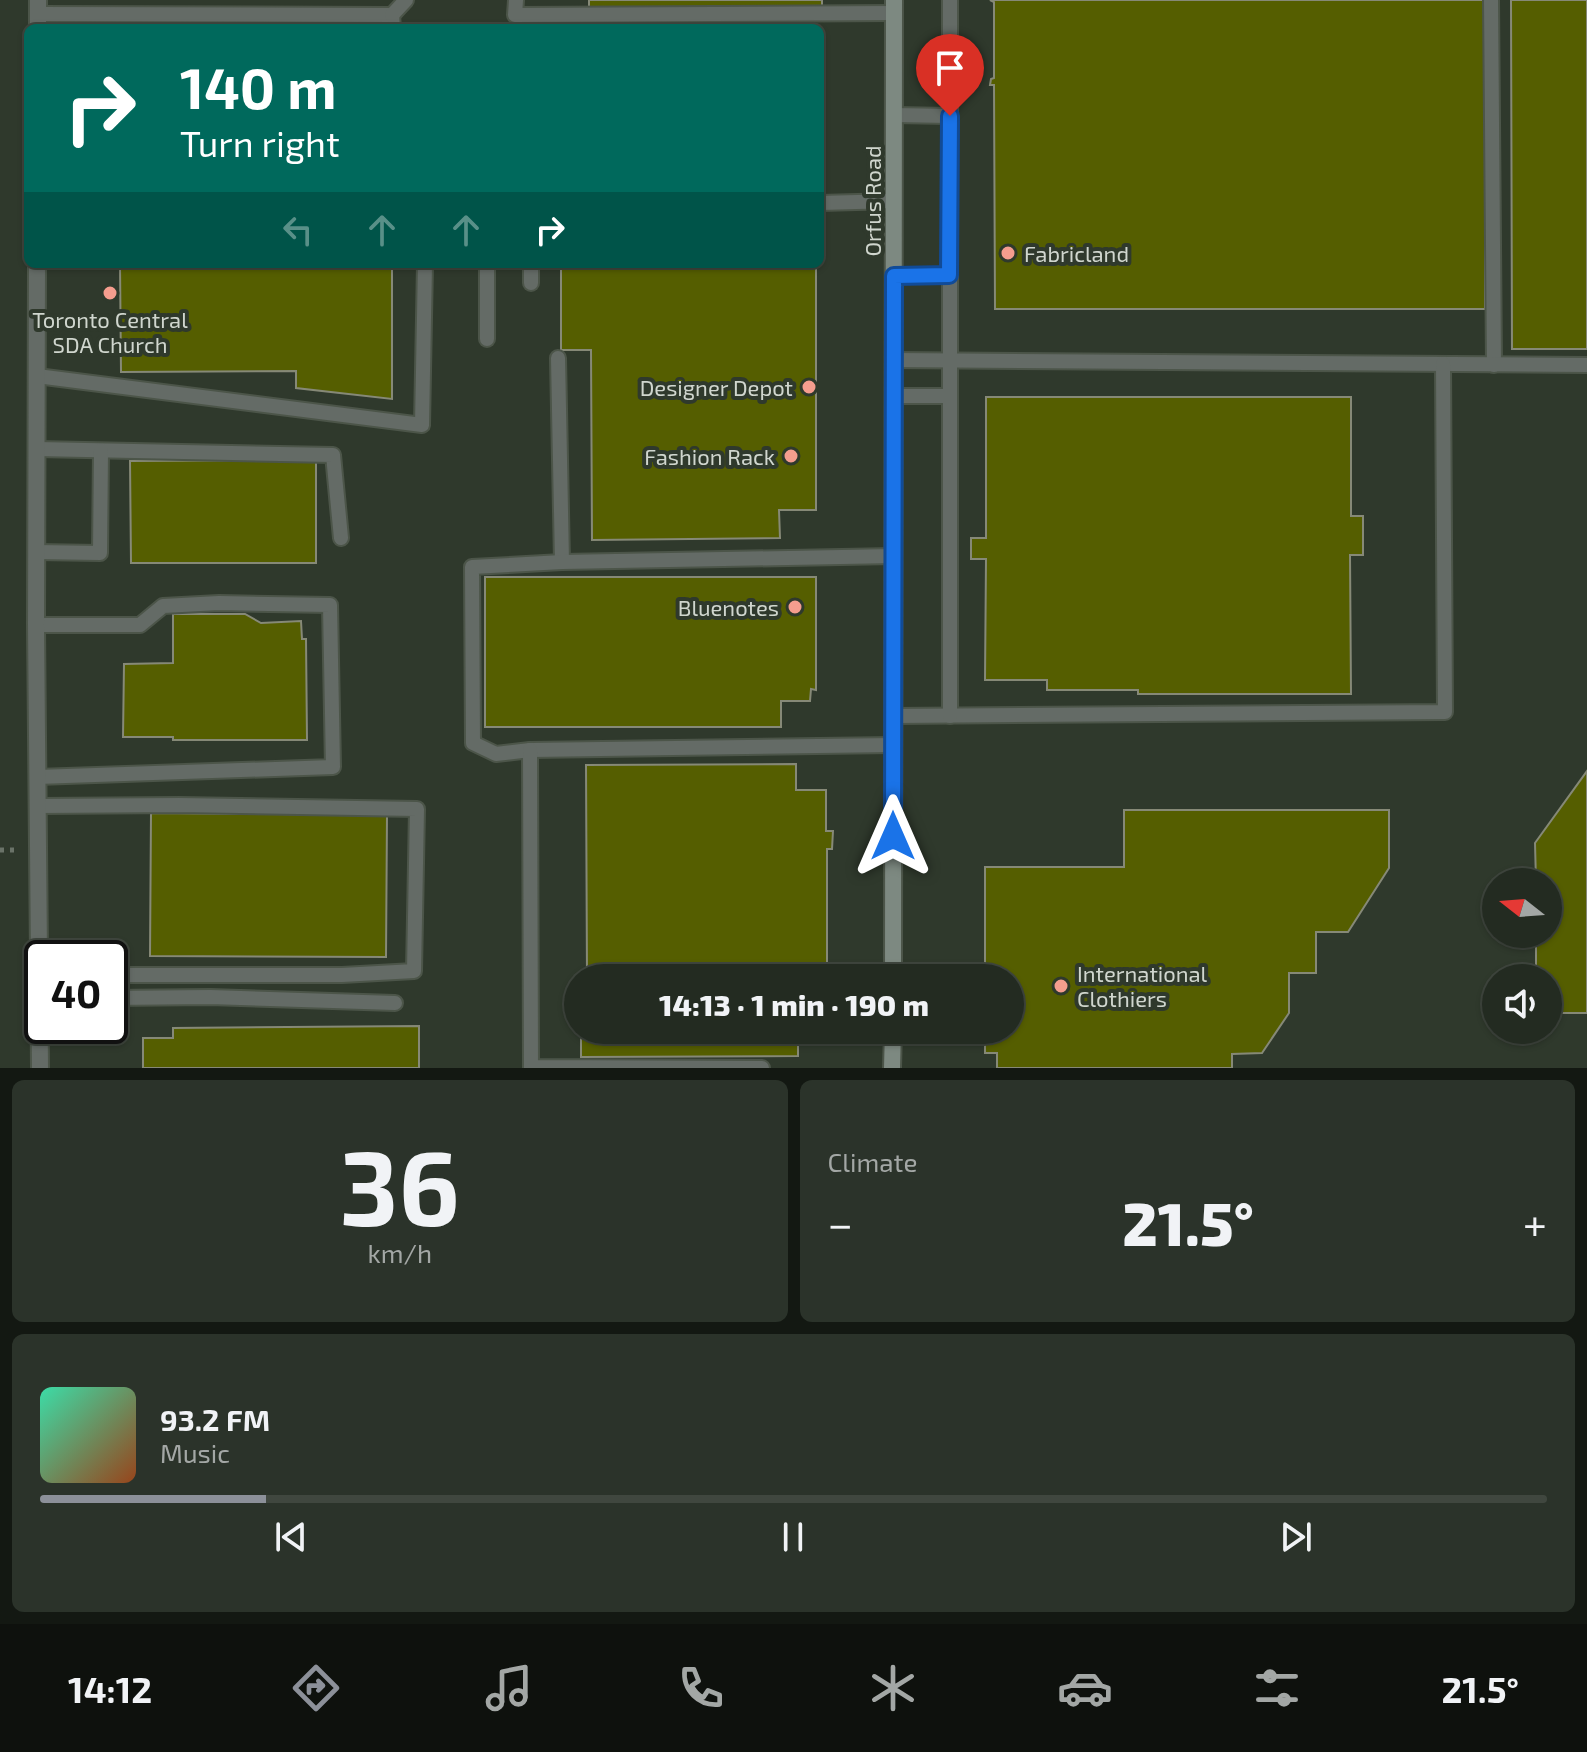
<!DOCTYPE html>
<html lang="en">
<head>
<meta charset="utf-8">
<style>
	body { margin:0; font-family:"Exo 2",sans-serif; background:#2b332a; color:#f1f3f6; height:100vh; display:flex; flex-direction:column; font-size:30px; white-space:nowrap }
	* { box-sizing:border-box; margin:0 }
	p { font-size:26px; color:#a3a7a5 }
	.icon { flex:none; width:44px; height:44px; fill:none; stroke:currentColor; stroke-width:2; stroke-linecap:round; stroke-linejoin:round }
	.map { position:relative; height:1068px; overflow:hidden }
	.side { display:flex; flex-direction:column; gap:12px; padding:12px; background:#131812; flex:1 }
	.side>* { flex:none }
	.top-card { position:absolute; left:24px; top:24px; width:800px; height:244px; border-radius:12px; box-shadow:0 2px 6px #0004,0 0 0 2px #40473f; background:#00695c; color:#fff; overflow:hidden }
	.needle { width:52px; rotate:287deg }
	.buttons { position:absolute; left:1482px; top:868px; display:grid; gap:16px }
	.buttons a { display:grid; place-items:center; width:80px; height:80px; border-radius:50%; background:#232b21; box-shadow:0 2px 6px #0004,0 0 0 2px #40473f; font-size:40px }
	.speed { position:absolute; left:24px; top:940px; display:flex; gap:16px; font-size:40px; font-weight:700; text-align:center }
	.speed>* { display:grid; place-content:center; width:104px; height:104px; border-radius:50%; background:#232b21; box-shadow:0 2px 6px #0004,0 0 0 2px #40473f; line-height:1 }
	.speed .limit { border:4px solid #111; border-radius:12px; background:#fff; color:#111 }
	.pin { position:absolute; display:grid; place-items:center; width:68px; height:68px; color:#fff; margin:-82px -34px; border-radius:50% 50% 50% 0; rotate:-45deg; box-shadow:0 0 8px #0007 }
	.pin .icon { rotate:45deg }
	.me { position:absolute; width:88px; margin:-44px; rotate:0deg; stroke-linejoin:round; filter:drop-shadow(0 0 6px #0008) }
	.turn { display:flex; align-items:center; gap:28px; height:168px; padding:0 24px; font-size:36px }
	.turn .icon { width:104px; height:104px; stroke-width:2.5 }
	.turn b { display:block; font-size:56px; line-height:68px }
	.lanes { display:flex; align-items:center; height:76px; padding:0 24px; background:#0003; justify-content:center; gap:40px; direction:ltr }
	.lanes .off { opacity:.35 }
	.big { font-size:60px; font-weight:800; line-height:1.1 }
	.side .tile { flex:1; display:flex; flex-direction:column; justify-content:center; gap:12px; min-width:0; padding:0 28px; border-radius:12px; background:#2b332a }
	.side .dial { align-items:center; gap:0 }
	.dial b { font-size:104px; line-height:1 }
	.song { display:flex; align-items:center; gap:24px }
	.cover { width:96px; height:96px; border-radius:12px; background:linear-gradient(135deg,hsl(160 70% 55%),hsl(20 70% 35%)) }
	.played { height:8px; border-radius:4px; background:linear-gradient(90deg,#8c9099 15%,#40473f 15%) }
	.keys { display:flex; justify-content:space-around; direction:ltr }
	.heat { display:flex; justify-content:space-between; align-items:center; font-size:44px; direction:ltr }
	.side .tiles { flex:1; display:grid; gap:12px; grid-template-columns:1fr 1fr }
	.tile:last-child { grid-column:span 2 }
	.trip { position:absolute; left:564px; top:964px; width:460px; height:80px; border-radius:40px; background:#232b21; box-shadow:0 2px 6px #0004,0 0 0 2px #40473f; font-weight:800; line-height:80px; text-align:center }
	.tabs { display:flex; height:128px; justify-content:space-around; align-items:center; background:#0e110d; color:#a3a7a5 }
	.tabs .icon { width:56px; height:56px }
	.tabs .current { color:#8c9099 }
	.tabs b { font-size:36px; color:#f1f3f6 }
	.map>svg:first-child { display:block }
	.building { fill:#555e00; stroke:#868977; stroke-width:2 }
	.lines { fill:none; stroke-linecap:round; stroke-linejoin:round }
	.lane-casing { stroke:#4c5549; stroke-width:18 }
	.street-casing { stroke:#4c5549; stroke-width:20 }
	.secondary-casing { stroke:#4c5549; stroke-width:20 }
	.path { stroke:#6a7368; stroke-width:5; stroke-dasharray:4 6; stroke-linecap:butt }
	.lane { stroke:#646b66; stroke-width:14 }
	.street { stroke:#646b66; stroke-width:16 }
	.secondary { stroke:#7d8981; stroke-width:16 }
	.route-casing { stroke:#114b97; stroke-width:20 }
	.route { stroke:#1a73e8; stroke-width:14 }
	.poi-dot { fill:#f59d8e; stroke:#2f392c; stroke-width:3 }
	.labels { text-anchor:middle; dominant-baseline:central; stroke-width:8; stroke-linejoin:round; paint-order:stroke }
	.street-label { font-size:22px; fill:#d0d6ce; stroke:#2f392c }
	.poi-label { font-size:22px; fill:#d0d6ce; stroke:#2f392c; text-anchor:end }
</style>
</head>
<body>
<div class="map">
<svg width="1587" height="1068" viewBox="0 0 1587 1068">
	<rect width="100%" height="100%" fill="#2f392c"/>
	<!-- building -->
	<g class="building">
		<rect x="589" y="0" width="233" height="9"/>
		<polygon points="990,0 1485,0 1485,309 995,309 994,85 990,85 991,79 994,78 994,2"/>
		<polygon points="1511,0 1587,0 1587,349 1512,349"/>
		<polygon points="120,264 392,264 392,399 296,388 296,371 121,372"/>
		<polygon points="561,264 816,264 816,510 779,510 780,538 592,540 591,350 561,350"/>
		<polygon points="986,397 1351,397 1351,516 1363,516 1363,555 1350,555 1351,694 1138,694 1138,690 1047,690 1047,680 985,680 986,559 971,559 971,538 986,538"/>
		<polygon points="316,460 316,563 131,563 130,461"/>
		<polygon points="485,577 816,577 816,690 811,689 810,701 781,701 781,727 485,727"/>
		<polygon points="173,614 245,614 261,623 301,621 302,639 306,639 307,740 173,740 173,737 123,737 124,664 173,663"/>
		<polygon points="796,764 796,790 826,790 826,831 833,831 832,849 827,849 827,978 587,978 586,765"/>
		<polygon points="1587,771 1587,1013 1548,1013 1548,978 1536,978 1536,934 1548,934 1548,882 1536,882 1535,843"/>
		<polygon points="1124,810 1389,810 1389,868 1348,932 1316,932 1316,973 1289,973 1289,1013 1262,1053 1232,1054 1232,1068 997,1068 997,1053 985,1053 985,1030 1010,1030 1010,978 985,978 985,867 1124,867"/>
		<polygon points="151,813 387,815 386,957 150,956"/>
		<polygon points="419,1026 419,1068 143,1068 143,1038 173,1038 173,1028"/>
		<polygon points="587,1030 798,1030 798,1056 581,1057 581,1031"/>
	</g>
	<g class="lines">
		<defs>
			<g id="lane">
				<polyline points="516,0 515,15 894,13"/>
				<polyline points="1491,0 1494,365"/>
				<polyline points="38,14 392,15 393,28"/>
				<polyline points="392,15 406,0"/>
				<polyline points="894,115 950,116"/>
				<polyline points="820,203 894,201"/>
				<polyline points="894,276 949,275"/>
				<polyline points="531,283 531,264"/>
				<polyline points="487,339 487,264"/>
				<polyline points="558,358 562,562"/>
				<polyline points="893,360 1587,365"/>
				<polyline points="37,376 422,425 425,264"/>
				<polyline points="894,396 949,396"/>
				<polyline points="37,449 333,455 341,538"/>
				<polyline points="36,552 100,553 101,451"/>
				<polyline points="36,625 140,625 163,606 219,603 330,605 333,767 37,777"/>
				<polyline points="893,716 1445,712 1443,364"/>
				<polyline points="950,716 950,0"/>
				<polyline points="893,745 530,750 496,754 473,743 472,567 562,562 894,556"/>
				<polyline points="530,750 531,1067 762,1068"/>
				<polyline points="38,806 179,805 417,809 414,971 342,975 110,975"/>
				<polyline points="110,998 210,997 395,1003"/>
			</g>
			<g id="street">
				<polyline points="38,28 38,0"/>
				<polyline points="37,264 36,625 40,1068"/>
			</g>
			<g id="secondary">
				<polyline points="893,978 894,0"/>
				<polyline points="892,1068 893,1030"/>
			</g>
		</defs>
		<!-- lane casing -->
		<use href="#lane" class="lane-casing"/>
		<!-- street casing -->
		<use href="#street" class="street-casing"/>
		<!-- secondary casing -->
		<use href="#secondary" class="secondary-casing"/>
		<!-- path -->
		<polyline class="path" points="0,850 19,850"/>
		<!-- lane -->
		<use href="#lane" class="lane"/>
		<!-- street -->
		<use href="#street" class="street"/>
		<!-- secondary -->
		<use href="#secondary" class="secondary"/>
	</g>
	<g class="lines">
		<defs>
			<polyline id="route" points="893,836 894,276 949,275 950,116"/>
		</defs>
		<!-- route casing -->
		<use href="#route" class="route-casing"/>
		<!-- route -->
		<use href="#route" class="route"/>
	</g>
	<!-- markers -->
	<g class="poi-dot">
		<circle cx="1008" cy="253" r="8"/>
		<circle cx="110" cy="293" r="8"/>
		<circle cx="809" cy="387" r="8"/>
		<circle cx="791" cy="456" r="8"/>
		<circle cx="795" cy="607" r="8"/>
		<circle cx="1061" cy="986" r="8"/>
	</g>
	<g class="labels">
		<!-- street labels -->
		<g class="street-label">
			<text transform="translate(872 201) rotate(-90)">Orfus Road</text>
		</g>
		<!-- poi labels -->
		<g class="poi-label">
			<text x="1024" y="253" text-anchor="start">Fabricland</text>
			<text x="110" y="319" text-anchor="middle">Toronto Central<tspan x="110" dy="25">SDA Church</tspan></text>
			<text x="793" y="387">Designer Depot</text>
			<text x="775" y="456">Fashion Rack</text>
			<text x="779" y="607">Bluenotes</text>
			<text x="1077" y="973" text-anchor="start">International<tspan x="1077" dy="25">Clothiers</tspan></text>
		</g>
	</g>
</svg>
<div class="buttons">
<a><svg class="needle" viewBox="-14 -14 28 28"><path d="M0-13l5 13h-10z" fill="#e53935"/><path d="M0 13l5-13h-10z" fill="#a3a7a5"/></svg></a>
<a><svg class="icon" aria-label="sound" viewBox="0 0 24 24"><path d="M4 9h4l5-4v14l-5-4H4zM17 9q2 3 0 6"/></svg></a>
</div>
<div class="speed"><div class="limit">40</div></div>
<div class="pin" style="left:950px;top:116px;background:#d93025"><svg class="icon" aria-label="arrive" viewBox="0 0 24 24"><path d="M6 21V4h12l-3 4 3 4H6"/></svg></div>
<svg class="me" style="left:893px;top:836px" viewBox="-20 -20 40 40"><path d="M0-17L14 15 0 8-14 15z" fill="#1a73e8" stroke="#fff" stroke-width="4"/></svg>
<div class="trip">14:13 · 1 min · 190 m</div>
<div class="top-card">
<div class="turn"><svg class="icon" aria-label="right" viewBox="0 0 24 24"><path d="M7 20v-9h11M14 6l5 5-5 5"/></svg><div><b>140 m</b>Turn right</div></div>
<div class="lanes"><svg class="icon off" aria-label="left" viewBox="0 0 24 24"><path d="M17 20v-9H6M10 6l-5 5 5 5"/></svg><svg class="icon off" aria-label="ahead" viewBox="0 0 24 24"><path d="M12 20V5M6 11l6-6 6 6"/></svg><svg class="icon off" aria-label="ahead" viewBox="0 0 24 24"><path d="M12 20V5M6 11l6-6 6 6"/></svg><svg class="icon" aria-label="right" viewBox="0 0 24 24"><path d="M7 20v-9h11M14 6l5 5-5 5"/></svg></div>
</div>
</div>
<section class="side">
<div class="tiles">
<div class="tile dial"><b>36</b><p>km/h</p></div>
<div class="tile"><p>Climate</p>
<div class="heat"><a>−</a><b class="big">21.5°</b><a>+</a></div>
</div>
<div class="tile">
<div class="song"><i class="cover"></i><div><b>93.2 FM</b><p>Music</p></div></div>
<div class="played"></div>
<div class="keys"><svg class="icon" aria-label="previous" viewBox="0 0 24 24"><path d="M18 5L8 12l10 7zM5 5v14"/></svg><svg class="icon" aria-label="pause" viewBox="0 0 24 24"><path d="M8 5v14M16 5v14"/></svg><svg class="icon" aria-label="next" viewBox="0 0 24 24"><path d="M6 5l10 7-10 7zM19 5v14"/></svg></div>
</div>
</div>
</section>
<nav class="tabs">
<b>14:12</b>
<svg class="icon current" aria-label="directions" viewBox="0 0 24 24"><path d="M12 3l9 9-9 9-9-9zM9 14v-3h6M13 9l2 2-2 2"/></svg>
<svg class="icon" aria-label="music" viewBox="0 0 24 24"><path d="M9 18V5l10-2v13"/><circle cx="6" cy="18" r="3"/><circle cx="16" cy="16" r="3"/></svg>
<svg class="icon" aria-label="phone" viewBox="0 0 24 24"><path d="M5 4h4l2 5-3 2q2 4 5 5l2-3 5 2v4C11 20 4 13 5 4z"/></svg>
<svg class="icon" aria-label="climate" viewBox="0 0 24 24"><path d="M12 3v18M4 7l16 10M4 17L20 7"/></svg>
<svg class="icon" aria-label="car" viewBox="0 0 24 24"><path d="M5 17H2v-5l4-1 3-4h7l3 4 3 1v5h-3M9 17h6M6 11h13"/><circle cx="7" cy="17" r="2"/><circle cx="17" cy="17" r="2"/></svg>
<svg class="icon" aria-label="filters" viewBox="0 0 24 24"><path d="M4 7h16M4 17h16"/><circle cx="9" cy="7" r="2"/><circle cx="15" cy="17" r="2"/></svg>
<b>21.5°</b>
</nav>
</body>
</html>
